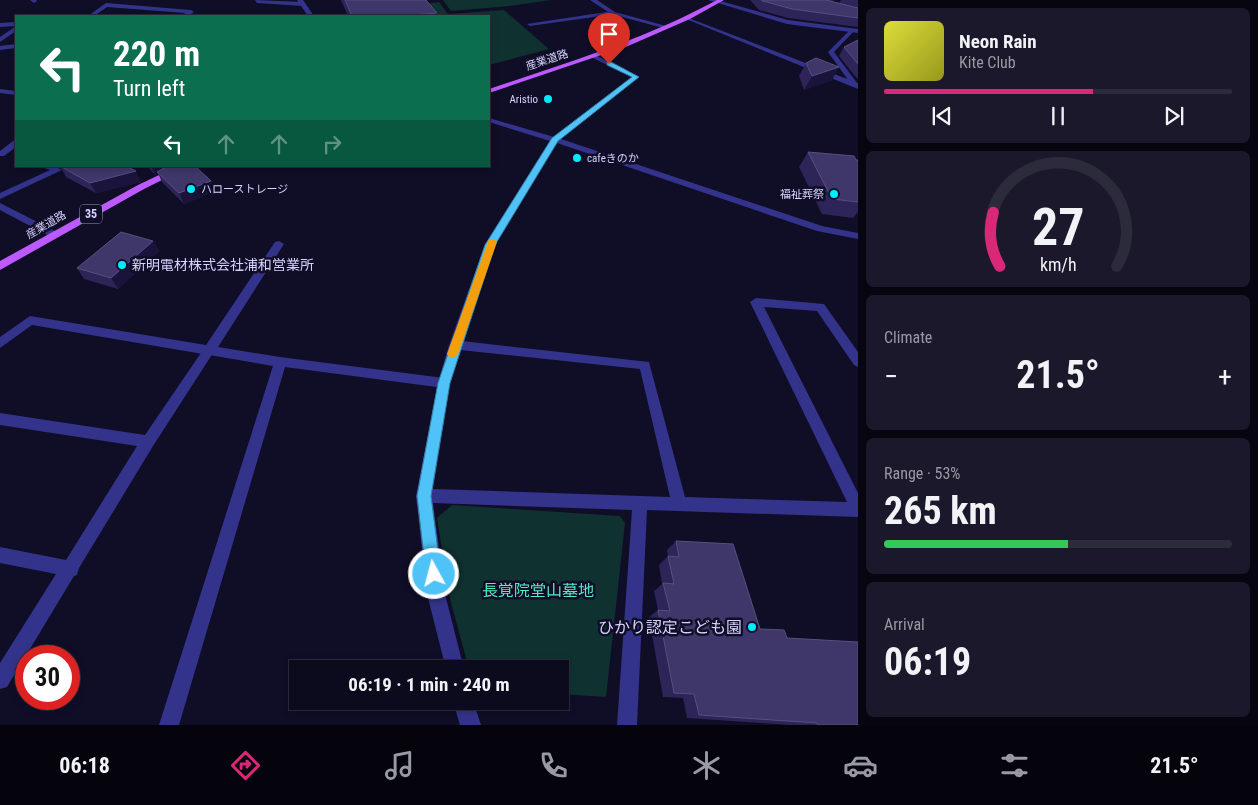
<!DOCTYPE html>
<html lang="en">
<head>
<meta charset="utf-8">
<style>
	body { margin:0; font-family:"Roboto Condensed","Noto Sans JP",sans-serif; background:#1a182a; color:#f1f3f6; height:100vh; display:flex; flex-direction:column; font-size:19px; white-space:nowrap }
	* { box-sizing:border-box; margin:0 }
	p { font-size:16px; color:#9a9aa4 }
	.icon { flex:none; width:28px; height:28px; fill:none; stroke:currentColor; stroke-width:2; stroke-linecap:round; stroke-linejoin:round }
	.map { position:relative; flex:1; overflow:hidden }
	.details { display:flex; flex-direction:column; gap:8px; padding:8px; background:#070610; width:400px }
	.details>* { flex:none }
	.hud { position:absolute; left:15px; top:15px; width:475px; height:152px; border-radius:0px; box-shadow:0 2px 8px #0003,0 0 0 1px #2c2b3b; background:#0b6e4f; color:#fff; overflow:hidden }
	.speed { position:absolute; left:15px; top:645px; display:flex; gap:10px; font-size:25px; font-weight:700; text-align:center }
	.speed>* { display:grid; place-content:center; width:65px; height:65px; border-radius:50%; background:#0c0a1d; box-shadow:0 2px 8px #0003,0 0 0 1px #2c2b3b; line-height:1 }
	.speed .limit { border:8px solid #d22; background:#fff; color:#111 }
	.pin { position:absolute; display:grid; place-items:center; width:42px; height:42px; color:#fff; margin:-51px -21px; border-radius:50% 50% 50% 0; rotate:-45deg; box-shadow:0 0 5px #0007 }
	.pin .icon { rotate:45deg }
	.me { position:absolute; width:55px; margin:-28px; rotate:353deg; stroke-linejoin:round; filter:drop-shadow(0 0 4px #0008) }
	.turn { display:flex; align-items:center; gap:18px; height:105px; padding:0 15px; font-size:22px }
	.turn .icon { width:65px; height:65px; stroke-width:2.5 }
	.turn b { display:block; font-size:35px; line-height:42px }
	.lanes { display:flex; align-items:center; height:48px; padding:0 15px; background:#0003; justify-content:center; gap:25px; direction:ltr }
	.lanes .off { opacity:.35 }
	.big { font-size:38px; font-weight:700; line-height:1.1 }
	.details .card { flex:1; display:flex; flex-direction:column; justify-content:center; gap:8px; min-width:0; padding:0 18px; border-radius:8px; background:#1a182a }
	.details .dial { align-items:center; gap:0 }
	.dial svg { height:130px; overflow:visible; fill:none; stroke:#2c2b3b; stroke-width:7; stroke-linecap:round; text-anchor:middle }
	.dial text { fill:#f1f3f6; stroke:none }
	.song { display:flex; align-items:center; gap:15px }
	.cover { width:60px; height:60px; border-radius:8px; background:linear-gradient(135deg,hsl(60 70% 55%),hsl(60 70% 35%)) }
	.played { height:5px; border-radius:2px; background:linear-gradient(90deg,#db2777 60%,#2c2b3b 60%) }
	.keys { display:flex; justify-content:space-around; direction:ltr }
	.heat { display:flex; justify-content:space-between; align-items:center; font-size:28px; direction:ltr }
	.charge { height:8px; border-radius:4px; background:linear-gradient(90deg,#34c759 53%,#2c2b3b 0) }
	.trip { position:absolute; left:289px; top:660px; width:280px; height:50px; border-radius:0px; background:#0c0a1d; box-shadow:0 2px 8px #0003,0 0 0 1px #2c2b3b; font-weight:700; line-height:50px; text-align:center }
	.tab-bar { display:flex; height:80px; justify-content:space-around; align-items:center; background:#05040c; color:#9a9aa4 }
	.tab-bar .icon { width:35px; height:35px }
	.tab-bar .selected { color:#db2777 }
	.tab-bar b { font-size:22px; color:#f1f3f6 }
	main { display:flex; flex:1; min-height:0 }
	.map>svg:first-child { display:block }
	.green { fill:#0f3230 }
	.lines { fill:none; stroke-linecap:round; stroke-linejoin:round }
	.lane { fill:#33338b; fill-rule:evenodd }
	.street { fill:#33338b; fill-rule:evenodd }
	.primary { fill:#bc5aff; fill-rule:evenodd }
	.wall { fill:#2d2457 }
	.shaded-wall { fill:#1a133c }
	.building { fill:#3f3769; stroke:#574f80 }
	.route { fill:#4fc3f7; stroke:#337fa1 }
	.slow { fill:#f59e0b }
	.poi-dot { fill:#00ecfe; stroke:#100d27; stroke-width:2 }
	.labels { text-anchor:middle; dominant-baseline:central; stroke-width:5; stroke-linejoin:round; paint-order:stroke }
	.far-street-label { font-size:11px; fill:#d7d3ff; stroke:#100d27 }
	.far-poi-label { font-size:11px; fill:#d7d3ff; stroke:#100d27; text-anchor:end }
	.shield { fill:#100d27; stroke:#9b98be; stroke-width:1 }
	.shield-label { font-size:12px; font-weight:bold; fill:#d7d3ff }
	.poi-label { font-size:14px; fill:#d7d3ff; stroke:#100d27; text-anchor:start }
	.near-park-label { font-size:16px; fill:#52ecc1; stroke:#100d27 }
	.near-poi-label { font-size:16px; fill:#d7d3ff; stroke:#100d27; text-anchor:end }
</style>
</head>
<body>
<main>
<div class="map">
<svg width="858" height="725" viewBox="0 0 858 725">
	<rect width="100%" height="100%" fill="#100d27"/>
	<!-- green -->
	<g class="green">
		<polygon points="443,0 551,0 510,6 451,11"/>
		<polygon points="439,2 448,14 504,10 549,49 489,65 489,16 435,16 425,4"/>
		<polygon points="452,505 620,516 625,523 606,697 560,694 560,669 469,669 450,599 437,518"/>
	</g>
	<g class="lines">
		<!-- lane -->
		<g class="lane">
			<polygon points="30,0 36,0 37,1 34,3"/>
			<polygon points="255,0 303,2 306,4 303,6 257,3"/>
			<polygon points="613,11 615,14 530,26 527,24"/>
			<polygon points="851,29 853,32 834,52 857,83 853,85 851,84 828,52"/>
			<polygon points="595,55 638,76 639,77 634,78 593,58 592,57"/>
			<polygon points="13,141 16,141 16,147 4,156 0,156 0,151"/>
			<polygon points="39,166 54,166 62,170 0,199 0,193 50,170"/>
			<polygon points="0,203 59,233 60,235 55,238 51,237 0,210"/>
			<polygon points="279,241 284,244 218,347 280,357 444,378 449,379 450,383 449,387 444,388 285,367 179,725 159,725 273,366 32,325 0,348 0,337 30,316 206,345 275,242"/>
		</g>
		<!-- street -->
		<g class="street">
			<polygon points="297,0 303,0 314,16 308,16"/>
			<polygon points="590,0 597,0 615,12 670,27 667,29 611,14"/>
			<polygon points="708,0 717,0 788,20 858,29 858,33 787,24"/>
			<polygon points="106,3 191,10 194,12 188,16 181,16 185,13 107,7 94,16 88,16"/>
			<polygon points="686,17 855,82 858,83 858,89 686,19"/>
			<polygon points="16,22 16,26 0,27 0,23"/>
			<polygon points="16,26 16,31 0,42 0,37"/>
			<polygon points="16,44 16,48 0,50 0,46"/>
			<path d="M634,76L639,77L561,139L822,226L858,233V239L817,231L557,143L495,245L462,341L649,362L685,497L847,502L750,302L756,298L824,304L858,352V367L854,365L817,311L764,307L858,493V517L647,510L637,725H617L632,510L433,503L445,594L464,669H446L427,594L416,496L438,383L449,345L485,245L550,141L489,122V118L554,137ZM460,350L640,369L670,497L433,489L450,383Z"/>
			<polygon points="0,89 16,91 16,95 0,93"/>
			<polygon points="209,345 213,347 215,350 213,353 153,446 79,568 77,575 74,576 7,687 0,689 0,663 56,574 0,563 0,547 66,560 137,446 0,425 0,413 145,435 205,347"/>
			<polygon points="453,701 473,701 481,725 460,725"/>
		</g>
		<!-- primary -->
		<g class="primary">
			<path d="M717,0H724L690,19L628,46L489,93V89C567,63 645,39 717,0Z"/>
			<polygon points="178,166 190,166 144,189 0,270 0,261 138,185"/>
		</g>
	</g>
	<!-- wall -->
	<g class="wall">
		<polygon points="341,0 426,0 437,13 437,16 348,16"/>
		<polygon points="750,0 835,0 831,1 839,3 841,0 858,0 858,27 788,18 759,10"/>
		<polygon points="858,40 858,79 854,75 839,56 844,47"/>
		<polygon points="806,63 832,80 804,90 799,76"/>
		<polygon points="808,152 858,160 858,212 853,218 822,214 799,167"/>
		<polygon points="60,166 141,182 96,193 66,177"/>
		<polygon points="147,166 195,166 211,181 215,191 184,204 162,182 158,173 155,175"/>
		<polygon points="153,241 159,251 118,289 84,279 77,268"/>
		<polygon points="676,541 760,629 787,638 858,725 790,725 687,718 683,698 663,697 649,617 658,610 654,591 662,584 659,565 668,556 667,550"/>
	</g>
	<!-- shaded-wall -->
	<g class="shaded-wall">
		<polygon points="437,13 437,16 401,16"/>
		<polygon points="839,67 832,80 804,90 812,76"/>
		<polygon points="151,166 173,166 157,172 158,173 155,175"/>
		<polygon points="136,171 141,182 96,193 90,183"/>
		<polygon points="211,181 215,191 184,204 179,193"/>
		<polygon points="153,241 159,251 118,289 111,278"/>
	</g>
	<!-- building -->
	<g class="building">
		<polygon points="345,0 426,0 437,13 401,16 352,16"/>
		<polygon points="761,0 826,0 858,8 858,18 792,9 763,1"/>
		<polygon points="858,40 858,64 844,47"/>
		<polygon points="816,58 839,67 812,76 806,63"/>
		<polygon points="808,152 854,156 856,160 858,160 858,202 832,199"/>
		<polygon points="60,166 126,166 136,171 90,183"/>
		<polygon points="168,166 195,166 211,181 179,193 157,172"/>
		<polygon points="121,232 153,241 111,278 77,268"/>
		<polygon points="676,541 733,544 760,629 784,630 787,638 858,642 858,725 818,725 817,723 699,715 694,694 674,693 658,610 670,611 663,583 674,584 668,556 679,557"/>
	</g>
	<!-- route -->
	<polygon class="route" points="607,62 611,62 639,77 558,141 495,245 450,383 431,496 441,574 439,580 434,582 429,580 426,574 417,496 438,383 485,245 552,138 632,77 607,65"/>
	<!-- slow -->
	<polygon class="slow" points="489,239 495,239 497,242 458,354 453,358 449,357 447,354"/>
	<!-- markers -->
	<g class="poi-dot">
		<circle cx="548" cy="99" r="5"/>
		<circle cx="577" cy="158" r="5"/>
		<circle cx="191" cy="189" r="5"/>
		<circle cx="834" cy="194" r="5"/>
		<circle cx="122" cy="265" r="5"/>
		<circle cx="752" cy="627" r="5"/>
	</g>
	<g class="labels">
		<!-- far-street labels -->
		<g class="far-street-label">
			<text transform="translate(547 60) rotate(-18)">産業道路</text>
			<text transform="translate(46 225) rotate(-30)">産業道路</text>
		</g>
		<!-- far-poi labels -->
		<g class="far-poi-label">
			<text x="538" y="99">Aristio</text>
			<text x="587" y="158" text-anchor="start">cafeきのか</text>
			<text x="201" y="189" text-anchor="start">ハローストレージ</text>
			<text x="824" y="194">福祉葬祭</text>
		</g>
		<!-- shield labels -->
		<rect class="shield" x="80" y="204.5" width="22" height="19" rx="4"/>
		<g class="shield-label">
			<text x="91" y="214">35</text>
		</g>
		<!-- poi labels -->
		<g class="poi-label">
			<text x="132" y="265">新明電材株式会社浦和営業所</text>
		</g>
		<!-- near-park labels -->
		<g class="near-park-label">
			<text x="538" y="590">長覚院堂山墓地</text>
		</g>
		<!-- near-poi labels -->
		<g class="near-poi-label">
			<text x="742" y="627">ひかり認定こども園</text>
		</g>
	</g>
</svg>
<div class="speed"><div class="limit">30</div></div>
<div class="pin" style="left:609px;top:64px;background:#d93025"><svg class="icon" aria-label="arrive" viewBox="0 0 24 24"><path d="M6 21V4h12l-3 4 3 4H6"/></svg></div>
<svg class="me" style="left:434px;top:574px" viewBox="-20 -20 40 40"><circle r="17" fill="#4fc3f7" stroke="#fff" stroke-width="3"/><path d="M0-11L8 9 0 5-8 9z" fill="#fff"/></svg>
<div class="trip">06:19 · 1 min · 240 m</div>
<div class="hud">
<div class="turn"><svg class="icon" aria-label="left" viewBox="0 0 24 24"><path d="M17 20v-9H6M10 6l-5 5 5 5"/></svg><div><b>220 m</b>Turn left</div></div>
<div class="lanes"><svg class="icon" aria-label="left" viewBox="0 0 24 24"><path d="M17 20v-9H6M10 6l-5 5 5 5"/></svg><svg class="icon off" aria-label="ahead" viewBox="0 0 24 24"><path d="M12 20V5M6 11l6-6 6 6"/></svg><svg class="icon off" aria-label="ahead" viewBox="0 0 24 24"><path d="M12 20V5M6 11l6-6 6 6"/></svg><svg class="icon off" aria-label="right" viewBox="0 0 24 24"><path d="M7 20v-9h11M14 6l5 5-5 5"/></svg></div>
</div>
</div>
<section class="details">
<div class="card">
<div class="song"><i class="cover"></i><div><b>Neon Rain</b><p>Kite Club</p></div></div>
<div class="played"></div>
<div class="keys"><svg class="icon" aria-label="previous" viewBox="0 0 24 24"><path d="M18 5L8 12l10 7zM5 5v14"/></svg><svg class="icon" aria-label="pause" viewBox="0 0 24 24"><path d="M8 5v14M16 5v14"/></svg><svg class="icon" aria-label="next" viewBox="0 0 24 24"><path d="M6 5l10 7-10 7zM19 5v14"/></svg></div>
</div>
<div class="card dial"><svg viewBox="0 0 100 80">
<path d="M14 69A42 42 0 1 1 86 69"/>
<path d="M14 69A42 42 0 0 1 10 36" stroke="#db2777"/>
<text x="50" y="56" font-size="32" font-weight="700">27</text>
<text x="50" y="72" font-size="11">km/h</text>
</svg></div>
<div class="card"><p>Climate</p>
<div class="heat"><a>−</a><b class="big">21.5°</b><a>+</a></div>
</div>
<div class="card"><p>Range · 53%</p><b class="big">265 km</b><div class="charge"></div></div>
<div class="card"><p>Arrival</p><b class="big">06:19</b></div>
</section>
</main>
<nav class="tab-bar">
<b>06:18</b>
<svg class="icon selected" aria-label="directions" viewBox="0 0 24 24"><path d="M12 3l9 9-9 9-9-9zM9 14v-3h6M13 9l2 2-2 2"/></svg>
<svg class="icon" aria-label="music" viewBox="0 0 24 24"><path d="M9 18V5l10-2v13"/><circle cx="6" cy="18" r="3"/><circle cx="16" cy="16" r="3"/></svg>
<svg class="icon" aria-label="phone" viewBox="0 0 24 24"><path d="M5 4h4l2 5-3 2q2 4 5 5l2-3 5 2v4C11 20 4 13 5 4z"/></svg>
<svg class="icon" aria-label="climate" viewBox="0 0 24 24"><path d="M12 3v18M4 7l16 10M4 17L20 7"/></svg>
<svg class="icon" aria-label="car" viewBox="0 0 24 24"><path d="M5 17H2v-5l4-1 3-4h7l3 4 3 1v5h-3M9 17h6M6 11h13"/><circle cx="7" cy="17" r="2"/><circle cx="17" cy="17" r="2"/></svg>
<svg class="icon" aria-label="filters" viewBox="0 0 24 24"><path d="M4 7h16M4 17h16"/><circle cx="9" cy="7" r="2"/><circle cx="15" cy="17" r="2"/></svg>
<b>21.5°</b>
</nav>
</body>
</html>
